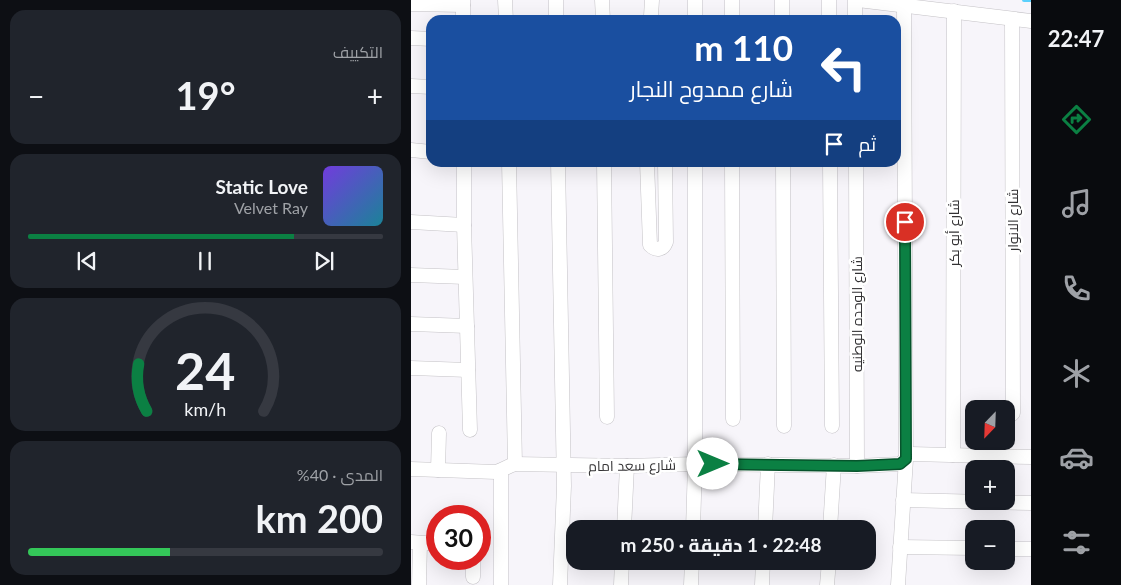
<!DOCTYPE html>
<html lang="ar">
<head>
<meta charset="utf-8">
<style>
	body { margin:0; font-family:Lato,Cairo,sans-serif; background:#20242c; color:#f1f3f6; direction:rtl; height:100vh; display:flex; flex-direction:column; font-size:19px; white-space:nowrap }
	* { box-sizing:border-box; margin:0 }
	p { font-size:16px; color:#9ea1a6 }
	.icon { flex:none; width:28px; height:28px; fill:none; stroke:currentColor; stroke-width:2; stroke-linecap:round; stroke-linejoin:round }
	.map { position:relative; flex:1; overflow:hidden; direction:ltr }
	.sheet { display:flex; flex-direction:column; gap:10px; padding:10px; background:#0d0f14; width:411px }
	.sheet>* { flex:none }
	.banner { position:absolute; left:15px; top:15px; width:475px; height:152px; border-radius:15px; box-shadow:0 5px 20px #0002; direction:rtl; background:#1a4fa0; color:#fff; overflow:hidden }
	.needle { width:32px; rotate:203deg }
	.tools { position:absolute; left:554px; top:400px; display:grid; gap:10px }
	.tools a { display:grid; place-items:center; width:50px; height:50px; border-radius:10px; background:#171b24; box-shadow:0 5px 20px #0002; font-size:25px }
	.speed { position:absolute; left:15px; top:505px; display:flex; gap:10px; font-size:25px; font-weight:700; text-align:center }
	.speed>* { display:grid; place-content:center; width:65px; height:65px; border-radius:50%; background:#171b24; box-shadow:0 5px 20px #0002; line-height:1 }
	.speed .limit { border:8px solid #d22; background:#fff; color:#111 }
	.pin { position:absolute; display:grid; place-items:center; width:42px; height:42px; color:#fff; margin:-21px; border:2px solid #fff; border-radius:50%; box-shadow:0 1px 5px #0007 }
	.me { position:absolute; width:55px; margin:-28px; rotate:90deg; stroke-linejoin:round; filter:drop-shadow(0 0 4px #0008) }
	.turn { display:flex; align-items:center; gap:18px; height:105px; padding:0 25px; font-size:22px }
	.turn .icon { width:65px; height:65px; stroke-width:2.5 }
	.turn b { display:block; font-size:35px; line-height:42px }
	.then { display:flex; align-items:center; height:48px; padding:0 25px; background:#0003; gap:10px; font-size:19px }
	.big { font-size:38px; font-weight:700; line-height:1.1 }
	.sheet .tile { flex:1; display:flex; flex-direction:column; justify-content:center; gap:8px; min-width:0; padding:0 18px; border-radius:15px; background:#20242c }
	.sheet .dial { align-items:center; gap:0 }
	.dial svg { height:130px; overflow:visible; fill:none; stroke:#363941; stroke-width:7; stroke-linecap:round; text-anchor:middle }
	.dial text { fill:#f1f3f6; stroke:none }
	.song { display:flex; align-items:center; gap:15px }
	.cover { width:60px; height:60px; border-radius:8px; background:linear-gradient(135deg,hsl(260 70% 55%),hsl(190 70% 35%)) }
	.played { height:5px; border-radius:2px; background:linear-gradient(90deg,#0b8043 75%,#363941 75%) }
	.keys { display:flex; justify-content:space-around; direction:ltr }
	.heat { display:flex; justify-content:space-between; align-items:center; font-size:28px; direction:ltr }
	.charge { height:8px; border-radius:4px; background:linear-gradient(90deg,#34c759 40%,#363941 0) }
	.trip { position:absolute; left:155px; top:520px; width:310px; height:50px; border-radius:15px; background:#171b24; box-shadow:0 5px 20px #0002; font-weight:700; line-height:50px; text-align:center; direction:rtl }
	main { display:flex; flex:1; min-height:0 }
	.menu { display:flex; flex-direction:column; width:90px; justify-content:space-around; align-items:center; background:#090b0e; color:#9ea1a6 }
	.menu .icon { width:35px; height:35px }
	.menu .selected { color:#0b8043 }
	.menu b { font-size:22px; color:#f1f3f6 }
	.map>svg:first-child { display:block }
	.lines { fill:none; stroke-linecap:round; stroke-linejoin:round }
	.stream { stroke:#5bd0fc; stroke-width:4 }
	.minor-casing { stroke:#c4c2c6; stroke-width:15 }
	.minor { stroke:#fff; stroke-width:14 }
	.route-casing { stroke:#07532c; stroke-width:12 }
	.route { stroke:#0b8043; stroke-width:9 }
	.labels { text-anchor:middle; dominant-baseline:central; stroke-width:5; stroke-linejoin:round; paint-order:stroke }
	.street-label { font-size:14px; fill:#333234; stroke:#fff }
</style>
</head>
<body>
<main>
<nav class="menu">
<b>22:47</b>
<svg class="icon selected" aria-label="directions" viewBox="0 0 24 24"><path d="M12 3l9 9-9 9-9-9zM9 14v-3h6M13 9l2 2-2 2"/></svg>
<svg class="icon" aria-label="music" viewBox="0 0 24 24"><path d="M9 18V5l10-2v13"/><circle cx="6" cy="18" r="3"/><circle cx="16" cy="16" r="3"/></svg>
<svg class="icon" aria-label="phone" viewBox="0 0 24 24"><path d="M5 4h4l2 5-3 2q2 4 5 5l2-3 5 2v4C11 20 4 13 5 4z"/></svg>
<svg class="icon" aria-label="climate" viewBox="0 0 24 24"><path d="M12 3v18M4 7l16 10M4 17L20 7"/></svg>
<svg class="icon" aria-label="car" viewBox="0 0 24 24"><path d="M5 17H2v-5l4-1 3-4h7l3 4 3 1v5h-3M9 17h6M6 11h13"/><circle cx="7" cy="17" r="2"/><circle cx="17" cy="17" r="2"/></svg>
<svg class="icon" aria-label="filters" viewBox="0 0 24 24"><path d="M4 7h16M4 17h16"/><circle cx="9" cy="7" r="2"/><circle cx="15" cy="17" r="2"/></svg>
</nav>
<div class="map">
<svg width="620" height="585" viewBox="0 0 620 585">
	<rect width="100%" height="100%" fill="#f7f5fa"/>
	<g class="lines">
		<!-- stream -->
		<polyline class="stream" points="613,0 620,0"/>
		<defs>
			<g id="minor">
				<polyline points="94,0 95,20"/>
				<polyline points="145,0 145,20"/>
				<polyline points="191,0 192,20"/>
				<polyline points="284,0 284,20"/>
				<polyline points="321,0 321,20"/>
				<polyline points="371,0 371,20"/>
				<polyline points="418,0 418,20"/>
				<polyline points="444,0 444,20"/>
				<polyline points="447,0 620,21"/>
				<polyline points="0,4 52,5"/>
				<polyline points="240,16 241,0"/>
				<polyline points="52,20 52,0"/>
				<polyline points="0,38 20,39"/>
				<polyline points="0,86 20,87"/>
				<polyline points="0,150 20,152"/>
				<polyline points="53,162 53,225 59,430"/>
				<polyline points="98,162 104,464"/>
				<polyline points="147,162 153,486 149,585"/>
				<polyline points="193,162 196,417"/>
				<path d="M236,162L239,245C245,251 252,250 255,242L254,162"/>
				<polyline points="321,162 322,419"/>
				<polyline points="372,162 373,426"/>
				<polyline points="419,162 421,426"/>
				<polyline points="445,162 446,466"/>
				<polyline points="0,222 53,225"/>
				<polyline points="0,275 54,277"/>
				<polyline points="0,324 56,326"/>
				<polyline points="0,368 57,370"/>
				<polyline points="595,415 600,415 602,413 601,19"/>
				<polyline points="578,441 578,456"/>
				<polyline points="542,455 543,11"/>
				<path d="M0,469L85,472C92,470 97,466 104,464L216,466L284,464L446,466L489,464C494,461 495,456 500,454L620,457"/>
				<polyline points="27,470 28,433"/>
				<polyline points="90,471 90,585"/>
				<polyline points="492,500 620,503"/>
				<polyline points="213,529 216,466"/>
				<polyline points="282,529 284,464 284,162"/>
				<polyline points="354,529 357,464"/>
				<polyline points="419,529 423,465"/>
				<polyline points="0,542 26,544"/>
				<polyline points="489,547 562,548"/>
				<polyline points="595,549 620,549"/>
				<polyline points="62,577 62,559"/>
				<polyline points="8,585 9,543"/>
				<polyline points="210,585 211,561"/>
				<polyline points="280,585 281,561"/>
				<polyline points="351,585 352,561"/>
				<polyline points="416,585 418,561"/>
				<polyline points="487,585 495,459 493,5"/>
			</g>
		</defs>
		<!-- minor casing -->
		<use href="#minor" class="minor-casing"/>
		<!-- minor -->
		<use href="#minor" class="minor"/>
	</g>
	<g class="lines">
		<defs>
			<polyline id="route" points="302,464 446,466 489,464 495,459 494,222"/>
		</defs>
		<!-- route casing -->
		<use href="#route" class="route-casing"/>
		<!-- route -->
		<use href="#route" class="route"/>
	</g>
	<g class="labels">
		<!-- street labels -->
		<g class="street-label">
			<text transform="translate(601 220) rotate(-90)">شارع الانوار</text>
			<text transform="translate(542 233) rotate(-90)">شارع أبو بكر</text>
			<text transform="translate(445 314) rotate(-90)">شارع الوحده الوطنيه</text>
			<text transform="translate(221 465) rotate(-1)">شارع سعد امام</text>
		</g>
	</g>
</svg>
<div class="tools">
<a><svg class="needle" viewBox="-14 -14 28 28"><path d="M0-13l5 13h-10z" fill="#e53935"/><path d="M0 13l5-13h-10z" fill="#9ea1a6"/></svg></a>
<a>+</a>
<a>−</a>
</div>
<div class="speed"><div class="limit">30</div></div>
<div class="pin" style="left:494px;top:222px;background:#d93025"><svg class="icon" aria-label="arrive" viewBox="0 0 24 24"><path d="M6 21V4h12l-3 4 3 4H6"/></svg></div>
<svg class="me" style="left:302px;top:464px" viewBox="-20 -20 40 40"><circle r="19" fill="#fff"/><path d="M0-13L10 11 0 6-10 11z" fill="#0b8043"/></svg>
<div class="trip">22:48 · 1 دقيقة · 250 m</div>
<div class="banner">
<div class="turn"><svg class="icon" aria-label="left" viewBox="0 0 24 24"><path d="M17 20v-9H6M10 6l-5 5 5 5"/></svg><div><b>110 m</b>شارع ممدوح النجار</div></div>
<div class="then">ثم<svg class="icon" aria-label="arrive" viewBox="0 0 24 24"><path d="M6 21V4h12l-3 4 3 4H6"/></svg></div>
</div>
</div>
<section class="sheet">
<div class="tile"><p>التكييف</p>
<div class="heat"><a>−</a><b class="big">19°</b><a>+</a></div>
</div>
<div class="tile">
<div class="song"><i class="cover"></i><div><b>Static Love</b><p>Velvet Ray</p></div></div>
<div class="played"></div>
<div class="keys"><svg class="icon" aria-label="previous" viewBox="0 0 24 24"><path d="M18 5L8 12l10 7zM5 5v14"/></svg><svg class="icon" aria-label="pause" viewBox="0 0 24 24"><path d="M8 5v14M16 5v14"/></svg><svg class="icon" aria-label="next" viewBox="0 0 24 24"><path d="M6 5l10 7-10 7zM19 5v14"/></svg></div>
</div>
<div class="tile dial"><svg viewBox="0 0 100 80">
<path d="M14 69A42 42 0 1 1 86 69"/>
<path d="M14 69A42 42 0 0 1 9 40" stroke="#0b8043"/>
<text x="50" y="56" font-size="32" font-weight="700">24</text>
<text x="50" y="72" font-size="11">km/h</text>
</svg></div>
<div class="tile"><p>المدى · 40%</p><b class="big">200 km</b><div class="charge"></div></div>
</section>
</main>
</body>
</html>
